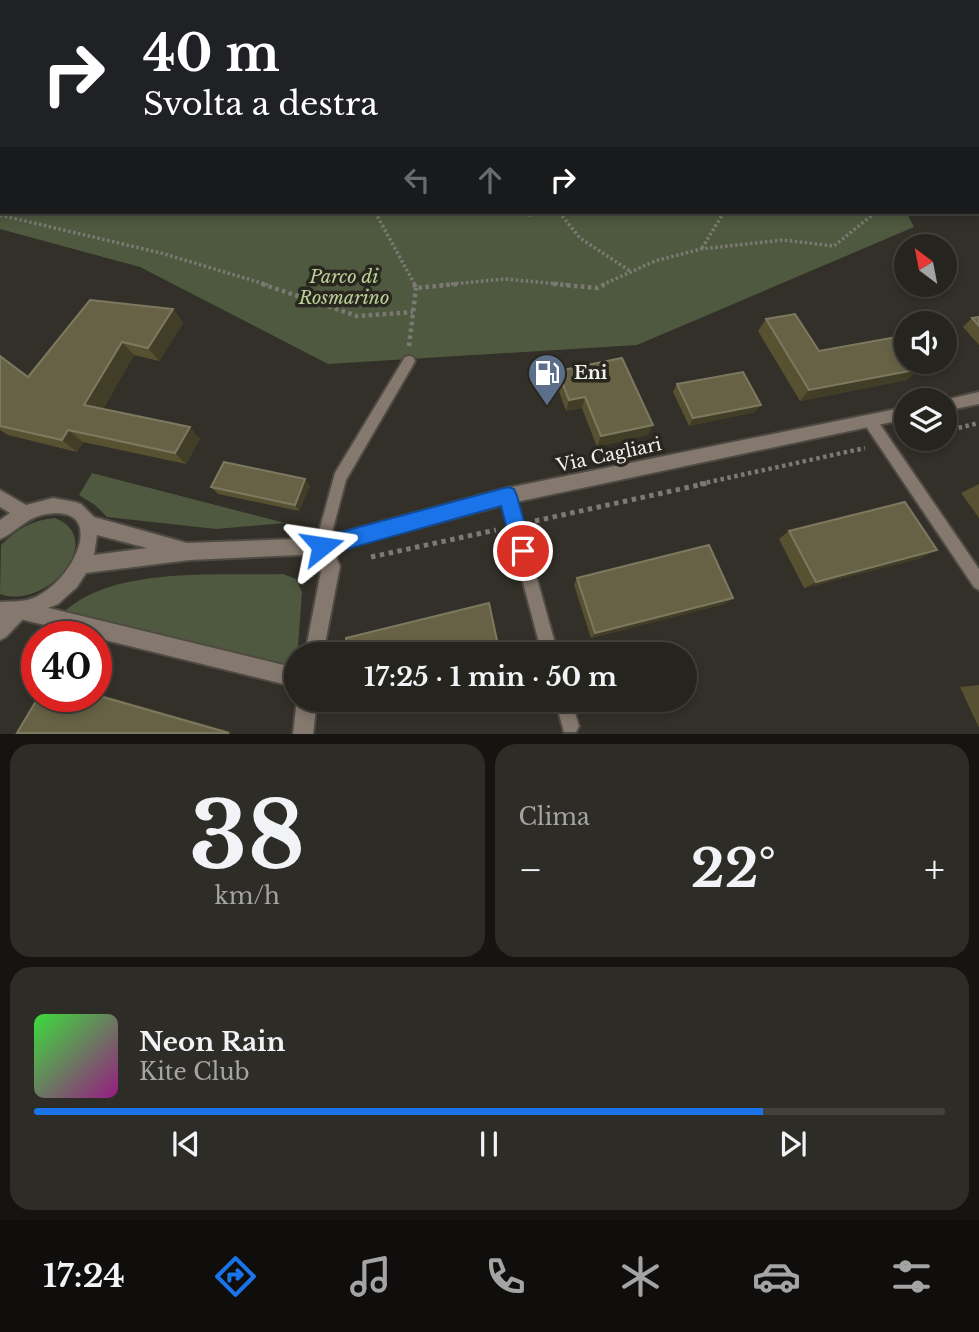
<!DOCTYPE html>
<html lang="it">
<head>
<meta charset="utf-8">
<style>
	body { margin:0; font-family:"Libre Baskerville",serif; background:#2e2c27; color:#f1f3f6; height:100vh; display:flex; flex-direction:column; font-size:26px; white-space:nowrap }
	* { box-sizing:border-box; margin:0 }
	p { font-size:23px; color:#a4a4a4 }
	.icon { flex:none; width:38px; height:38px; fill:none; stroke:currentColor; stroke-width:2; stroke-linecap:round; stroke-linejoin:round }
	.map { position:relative; height:734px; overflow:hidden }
	.drawer { display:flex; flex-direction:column; gap:10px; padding:10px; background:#151410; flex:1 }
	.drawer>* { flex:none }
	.guide { position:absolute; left:0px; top:0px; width:980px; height:214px; box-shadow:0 4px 10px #0003,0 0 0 2px #42413c; background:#202124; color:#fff; overflow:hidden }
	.needle { width:46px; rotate:328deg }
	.tools { position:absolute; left:894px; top:234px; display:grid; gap:14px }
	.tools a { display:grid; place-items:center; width:63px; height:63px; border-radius:50%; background:#26241e; box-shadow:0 4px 10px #0003,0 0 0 2px #42413c; font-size:35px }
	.speed { position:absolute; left:21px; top:621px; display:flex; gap:14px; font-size:35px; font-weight:700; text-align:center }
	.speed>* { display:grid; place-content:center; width:91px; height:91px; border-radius:50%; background:#26241e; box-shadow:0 4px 10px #0003,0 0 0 2px #42413c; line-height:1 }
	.speed .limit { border:10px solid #d22; background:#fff; color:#111 }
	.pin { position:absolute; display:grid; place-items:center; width:60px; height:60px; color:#fff; margin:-30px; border:4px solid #fff; border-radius:50%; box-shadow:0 2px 7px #0007 }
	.me { position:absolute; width:77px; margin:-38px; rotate:75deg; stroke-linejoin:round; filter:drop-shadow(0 0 5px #0008) }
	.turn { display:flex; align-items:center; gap:24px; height:147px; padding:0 28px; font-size:32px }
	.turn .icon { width:91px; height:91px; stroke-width:2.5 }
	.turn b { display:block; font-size:49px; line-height:60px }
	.lanes { display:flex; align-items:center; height:66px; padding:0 28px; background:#0003; justify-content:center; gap:35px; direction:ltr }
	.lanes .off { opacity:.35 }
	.big { font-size:52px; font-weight:700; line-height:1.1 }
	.drawer .widget { flex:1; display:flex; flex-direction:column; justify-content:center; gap:10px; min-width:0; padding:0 24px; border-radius:21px; background:#2e2c27 }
	.drawer .dial { align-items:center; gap:0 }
	.dial b { font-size:91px; line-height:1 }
	.song { display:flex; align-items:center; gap:21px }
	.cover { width:84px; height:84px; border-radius:10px; background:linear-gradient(135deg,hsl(120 70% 55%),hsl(310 70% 35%)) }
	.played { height:7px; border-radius:4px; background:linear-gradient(90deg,#1a73e8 80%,#42413c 80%) }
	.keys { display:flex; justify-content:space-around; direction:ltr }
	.heat { display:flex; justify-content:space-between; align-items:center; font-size:38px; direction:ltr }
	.drawer .tiles { flex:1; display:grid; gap:10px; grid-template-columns:1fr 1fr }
	.widget:last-child { grid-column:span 2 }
	.trip { position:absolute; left:284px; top:642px; width:413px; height:70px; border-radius:35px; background:#26241e; box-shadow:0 4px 10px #0003,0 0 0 2px #42413c; font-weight:700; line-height:70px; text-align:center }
	.tab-bar { display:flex; height:112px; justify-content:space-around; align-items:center; background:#0f0e0c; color:#a4a4a4 }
	.tab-bar .icon { width:49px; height:49px }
	.tab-bar .current { color:#1a73e8 }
	.tab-bar b { font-size:32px; color:#f1f3f6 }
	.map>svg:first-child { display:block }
	.green { fill:#4f593f }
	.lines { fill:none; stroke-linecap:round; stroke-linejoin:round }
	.service-casing { stroke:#4d4b43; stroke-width:4 }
	.minor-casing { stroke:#4d4b43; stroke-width:4 }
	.tertiary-casing { stroke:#4d4b43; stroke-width:4 }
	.path-far3 { stroke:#7b7973; stroke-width:2.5; stroke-dasharray:2.5 2.5; stroke-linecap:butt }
	.path-far2 { stroke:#7b7973; stroke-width:3.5; stroke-dasharray:2.5 2.5; stroke-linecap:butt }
	.path-far1 { stroke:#7b7973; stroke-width:4.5; stroke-dasharray:3.5 3.5; stroke-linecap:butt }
	.path { stroke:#7b7973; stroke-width:5; stroke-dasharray:4.5 4.5; stroke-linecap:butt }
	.service { fill:#85786e; fill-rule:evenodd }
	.minor { fill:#85786e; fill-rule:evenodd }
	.tertiary { fill:#85786e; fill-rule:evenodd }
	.wall { fill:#575132 }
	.shaded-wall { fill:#413d26 }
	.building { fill:#676246; stroke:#7d7960; stroke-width:2 }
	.route { fill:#1a73e8; stroke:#114b97; stroke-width:2 }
	.labels { text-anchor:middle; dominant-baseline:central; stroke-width:7; stroke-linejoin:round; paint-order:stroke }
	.park-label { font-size:18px; font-style:italic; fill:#bcd097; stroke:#28261e }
	.poi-label { font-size:18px; font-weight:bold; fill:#f2f1ec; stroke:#28261e; text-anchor:start }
	.street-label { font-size:18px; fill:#f2f1ec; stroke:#28261e }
</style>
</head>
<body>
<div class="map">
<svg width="979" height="734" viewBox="0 0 979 734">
	<rect width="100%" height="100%" fill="#323028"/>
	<!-- green -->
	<g class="green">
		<polygon points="0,0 767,2 2,2 2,212 906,212 914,227 637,345 328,364 140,267 0,229"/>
		<polygon points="92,473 285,523 216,529 107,517 95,505 79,495"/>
		<path d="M55,518C108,539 46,611 0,594L1,545C17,529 32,520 55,518Z"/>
		<path d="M283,574L296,579L302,592L296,674L60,616C108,565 217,576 283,574Z"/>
	</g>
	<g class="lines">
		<defs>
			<g id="service">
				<polygon points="409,356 413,357 415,361 413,365 346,480 327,551 322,553 317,551 315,546 335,473 405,357"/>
				<polygon points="870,415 875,417 979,569 979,590 974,587 865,425 863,421 865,417"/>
				<polygon points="507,489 512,491 514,496 558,654 542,654 500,496 502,491"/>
				<polygon points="555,700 571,700 579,726 576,732 564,732"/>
			</g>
			<g id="minor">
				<polygon points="322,538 328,540 340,566 323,654 305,654 322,566 314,546 316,540"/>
				<polygon points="24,602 296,668 296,687 24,620 18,617 15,611 18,605"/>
				<polygon points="297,700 317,700 313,734 293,734"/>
			</g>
			<g id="tertiary">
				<polygon points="979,392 979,404 945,411 945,401 940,401"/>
				<path d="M906,407V419L507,504L322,554L190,560L86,573L77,587L58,604L24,618L6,637L0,640V602C9,601 19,602 27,600C73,588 113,500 42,515C25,519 15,533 0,539V520L10,513L0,507V490L26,505L53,498L75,502L81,504L94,517L187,543L322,538L507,488ZM97,535L147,548L94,555Z"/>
			</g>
		</defs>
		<!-- service casing -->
		<use href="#service" class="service-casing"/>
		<!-- minor casing -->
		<use href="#minor" class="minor-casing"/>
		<!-- tertiary casing -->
		<use href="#tertiary" class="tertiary-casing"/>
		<!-- path-far3 -->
		<g class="path-far3">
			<polyline points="112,0 115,2"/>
			<polyline points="399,0 401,2"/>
			<polyline points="456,0 458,2"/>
			<polyline points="0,105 2,102"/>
		</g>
		<!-- path-far2 -->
		<g class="path-far2">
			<polyline points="375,212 415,285"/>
			<polyline points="499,212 530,215 545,212"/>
			<polyline points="559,212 580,238 630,271"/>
			<polyline points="0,215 161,253 268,285"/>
			<polyline points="702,248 724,212"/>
			<polyline points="441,285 505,279 571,285"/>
			<polyline points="602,285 655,261 701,249 783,240 834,246 876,212"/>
		</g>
		<!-- path-far1 -->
		<g class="path-far1">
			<polyline points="262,284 357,316 413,312"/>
			<polyline points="414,284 416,288 458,284"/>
			<polyline points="553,284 597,288 606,284"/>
			<polyline points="409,346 416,288"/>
			<polyline points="945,431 979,423"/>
			<polyline points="700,484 865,448"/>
		</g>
		<!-- path -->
		<g class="path">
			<polyline points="535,521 708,483"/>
			<polyline points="371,557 496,530"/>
		</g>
		<!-- service -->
		<use href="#service" class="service"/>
		<!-- minor -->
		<use href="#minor" class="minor"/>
		<!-- tertiary -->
		<use href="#tertiary" class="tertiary"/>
	</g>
	<!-- wall -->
	<g class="wall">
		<polygon points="804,0 915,0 917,2 806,2"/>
		<polygon points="173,309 183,323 159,361 134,355 103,409 200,439 186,464 83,442 77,452 8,435 0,430 0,356 28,377"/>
		<polygon points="979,317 979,345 963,327 972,318"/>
		<polygon points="766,319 819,351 907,380 800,401 758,331"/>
		<polygon points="558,371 648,435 597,447 582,408 566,411 556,383"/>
		<polygon points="677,384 755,412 689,426 673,392"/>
		<polygon points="979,484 979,518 961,493"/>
		<polygon points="310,486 299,511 218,494 211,487"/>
		<polygon points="789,531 921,558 804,588 779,539"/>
		<polygon points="577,578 733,598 724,604 591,638 574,585"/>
		<polygon points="979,685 979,728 960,687"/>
	</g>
	<!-- shaded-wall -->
	<g class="shaded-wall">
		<polygon points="173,309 183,323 159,361 148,348"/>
		<polygon points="122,342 134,355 98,417 84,405"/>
		<polygon points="920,369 907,380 800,401 809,390"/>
		<polygon points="585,397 582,408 566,411 569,400"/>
		<polygon points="761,405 755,412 689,426 693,418"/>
		<polygon points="653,425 648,435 597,447 601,436"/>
		<polygon points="190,427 200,439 186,464 175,453"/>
		<polygon points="68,430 83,442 77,452 62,440"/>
		<polygon points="305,479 310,486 299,511 295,505"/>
		<polygon points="937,550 921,558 804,588 816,582"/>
		<polygon points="733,598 724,604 591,638 595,633"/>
		<polygon points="96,693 236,733 229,733 96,695"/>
		<polygon points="351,700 368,700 357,703"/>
	</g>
	<!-- building -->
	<g class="building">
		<polygon points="816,0 915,0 917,2 817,2"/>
		<polygon points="979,0 979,24 978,2 953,2 951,1"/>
		<polygon points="979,41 979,179 978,179"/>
		<polygon points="90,300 173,309 148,348 122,342 84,405 190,427 175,453 68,430 62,440 0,426 0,356 28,377"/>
		<polygon points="795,314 819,351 896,337 906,351 906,362 915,362 920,369 809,390 766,319"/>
		<polygon points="979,317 979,326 972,318"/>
		<polygon points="622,358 653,425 601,436 585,397 569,400 558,371"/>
		<polygon points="743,372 761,405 693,418 677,384"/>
		<polygon points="224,462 305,479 295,505 211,487"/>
		<polygon points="905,502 937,550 816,582 789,531"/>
		<polygon points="709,545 733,598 595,633 577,578"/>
		<polygon points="489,603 500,654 347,654 346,638"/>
		<polygon points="96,695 229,733 17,733 39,696 96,696"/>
	</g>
	<!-- route -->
	<polygon class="route" points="508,487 514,489 517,496 532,551 529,558 523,561 516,558 513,551 501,506 322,556 316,553 313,546 316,539 322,537"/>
	<!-- icons -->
	<defs>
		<symbol id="fuel-pin" viewBox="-11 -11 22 30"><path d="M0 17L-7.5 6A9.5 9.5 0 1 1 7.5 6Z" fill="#5c6f8a" stroke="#28261e"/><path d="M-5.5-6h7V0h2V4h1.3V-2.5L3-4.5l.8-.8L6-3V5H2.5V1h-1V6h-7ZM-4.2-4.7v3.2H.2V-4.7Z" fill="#fff"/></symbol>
	</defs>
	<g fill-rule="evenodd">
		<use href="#fuel-pin" x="525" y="351" width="44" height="60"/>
	</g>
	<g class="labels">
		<!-- park labels -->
		<g class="park-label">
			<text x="344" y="277">Parco di<tspan x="344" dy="21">Rosmarino</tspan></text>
		</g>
		<!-- poi labels -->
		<g class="poi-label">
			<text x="574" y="373">Eni</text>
		</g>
		<!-- street labels -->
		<g class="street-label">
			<text transform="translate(609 455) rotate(-12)">Via Cagliari</text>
		</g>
	</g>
</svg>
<div class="tools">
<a><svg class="needle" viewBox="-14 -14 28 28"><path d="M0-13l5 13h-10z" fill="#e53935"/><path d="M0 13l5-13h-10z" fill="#a4a4a4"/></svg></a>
<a><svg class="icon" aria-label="sound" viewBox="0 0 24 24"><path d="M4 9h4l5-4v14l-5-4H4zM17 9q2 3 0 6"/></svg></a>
<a><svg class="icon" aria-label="layers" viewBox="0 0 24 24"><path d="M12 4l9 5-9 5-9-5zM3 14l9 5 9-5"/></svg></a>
</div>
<div class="speed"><div class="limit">40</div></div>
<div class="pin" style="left:523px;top:551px;background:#d93025"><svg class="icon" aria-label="arrive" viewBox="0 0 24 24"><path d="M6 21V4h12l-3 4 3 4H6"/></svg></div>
<svg class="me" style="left:322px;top:546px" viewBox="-20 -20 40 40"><path d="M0-17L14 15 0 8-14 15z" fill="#1a73e8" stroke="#fff" stroke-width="4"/></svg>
<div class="trip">17:25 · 1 min · 50 m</div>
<div class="guide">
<div class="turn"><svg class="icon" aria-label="right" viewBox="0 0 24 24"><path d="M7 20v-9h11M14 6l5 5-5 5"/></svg><div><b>40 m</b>Svolta a destra</div></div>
<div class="lanes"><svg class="icon off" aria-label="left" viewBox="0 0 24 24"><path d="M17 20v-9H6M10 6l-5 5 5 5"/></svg><svg class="icon off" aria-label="ahead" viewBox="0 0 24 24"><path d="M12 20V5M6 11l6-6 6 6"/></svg><svg class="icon" aria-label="right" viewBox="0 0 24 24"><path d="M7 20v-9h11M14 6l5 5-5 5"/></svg></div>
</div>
</div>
<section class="drawer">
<div class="tiles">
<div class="widget dial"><b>38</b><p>km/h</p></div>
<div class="widget"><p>Clima</p>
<div class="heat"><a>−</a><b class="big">22°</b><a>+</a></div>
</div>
<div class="widget">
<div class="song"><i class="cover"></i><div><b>Neon Rain</b><p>Kite Club</p></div></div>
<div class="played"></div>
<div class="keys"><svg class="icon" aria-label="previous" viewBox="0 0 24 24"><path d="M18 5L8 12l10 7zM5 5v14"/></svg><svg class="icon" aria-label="pause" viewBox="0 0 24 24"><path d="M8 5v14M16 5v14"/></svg><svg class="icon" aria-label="next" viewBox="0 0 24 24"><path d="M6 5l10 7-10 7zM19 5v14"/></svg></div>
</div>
</div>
</section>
<nav class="tab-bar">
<b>17:24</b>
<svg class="icon current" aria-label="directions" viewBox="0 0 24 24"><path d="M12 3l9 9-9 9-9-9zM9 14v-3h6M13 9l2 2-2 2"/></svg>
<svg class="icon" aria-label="music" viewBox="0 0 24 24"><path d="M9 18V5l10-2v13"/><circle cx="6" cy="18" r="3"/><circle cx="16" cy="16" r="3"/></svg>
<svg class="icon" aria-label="phone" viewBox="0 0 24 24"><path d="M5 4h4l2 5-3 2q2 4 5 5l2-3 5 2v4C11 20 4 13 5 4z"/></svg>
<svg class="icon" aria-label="climate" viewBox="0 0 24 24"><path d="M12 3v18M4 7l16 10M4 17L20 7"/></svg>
<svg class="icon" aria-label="car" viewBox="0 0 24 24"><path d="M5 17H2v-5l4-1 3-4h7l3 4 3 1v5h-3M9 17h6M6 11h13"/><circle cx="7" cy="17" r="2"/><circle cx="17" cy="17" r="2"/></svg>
<svg class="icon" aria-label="filters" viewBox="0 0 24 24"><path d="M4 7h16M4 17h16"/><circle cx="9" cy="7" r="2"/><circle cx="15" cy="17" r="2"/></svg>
</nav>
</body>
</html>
